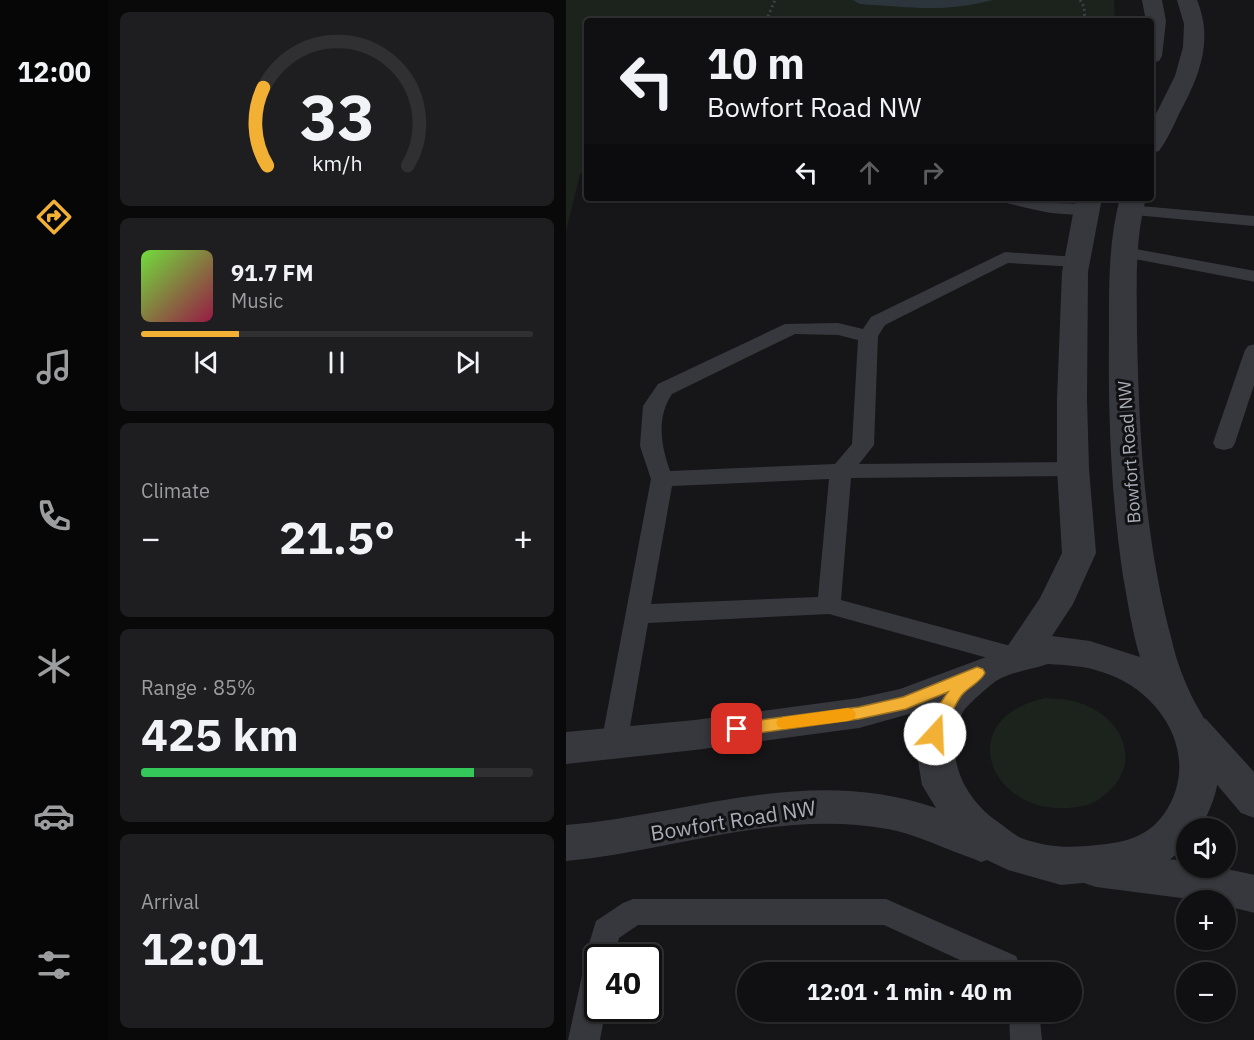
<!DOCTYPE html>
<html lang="en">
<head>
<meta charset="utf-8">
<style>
	body { margin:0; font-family:"IBM Plex Sans",sans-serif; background:#1e1e20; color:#f1f3f6; height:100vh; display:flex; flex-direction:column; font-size:22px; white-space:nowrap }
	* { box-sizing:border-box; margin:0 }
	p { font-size:20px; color:#9c9d9f }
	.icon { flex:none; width:33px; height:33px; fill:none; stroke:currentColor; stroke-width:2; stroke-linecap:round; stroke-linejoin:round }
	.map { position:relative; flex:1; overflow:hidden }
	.drawer { display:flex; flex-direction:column; gap:12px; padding:12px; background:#09090a; width:458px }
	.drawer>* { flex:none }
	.hud { position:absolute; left:18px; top:18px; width:570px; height:183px; border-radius:6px; box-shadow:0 2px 4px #0004,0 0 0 2px #303032; background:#101012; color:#f1f3f6; overflow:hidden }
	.buttons { position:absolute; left:610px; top:818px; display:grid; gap:12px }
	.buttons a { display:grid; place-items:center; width:60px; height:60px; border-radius:50%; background:#101012; box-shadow:0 2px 4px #0004,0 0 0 2px #303032; font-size:30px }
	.speed { position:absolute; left:18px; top:944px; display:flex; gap:12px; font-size:30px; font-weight:700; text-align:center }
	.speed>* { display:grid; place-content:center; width:78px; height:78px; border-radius:50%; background:#101012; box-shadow:0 2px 4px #0004,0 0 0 2px #303032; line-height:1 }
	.speed .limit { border:3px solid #111; border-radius:9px; background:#fff; color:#111 }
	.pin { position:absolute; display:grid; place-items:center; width:51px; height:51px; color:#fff; margin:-26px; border-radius:12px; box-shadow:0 3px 9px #0006 }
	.me { position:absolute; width:66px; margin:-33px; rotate:20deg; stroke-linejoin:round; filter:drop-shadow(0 0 4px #0008) }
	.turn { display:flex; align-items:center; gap:21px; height:126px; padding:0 24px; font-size:27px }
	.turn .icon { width:78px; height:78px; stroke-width:2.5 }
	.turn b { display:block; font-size:42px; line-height:51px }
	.lanes { display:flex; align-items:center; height:57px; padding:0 24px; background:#0003; justify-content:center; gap:30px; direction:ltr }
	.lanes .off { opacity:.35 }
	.big { font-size:45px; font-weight:700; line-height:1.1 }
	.drawer .card { flex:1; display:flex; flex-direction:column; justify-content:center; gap:9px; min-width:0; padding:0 21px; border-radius:9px; background:#1e1e20 }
	.drawer .dial { align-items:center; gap:0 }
	.dial svg { height:156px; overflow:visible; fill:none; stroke:#303032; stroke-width:7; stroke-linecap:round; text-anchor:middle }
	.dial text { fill:#f1f3f6; stroke:none }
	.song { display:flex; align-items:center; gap:18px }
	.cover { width:72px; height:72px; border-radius:9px; background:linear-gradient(135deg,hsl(100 70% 55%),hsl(340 70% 35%)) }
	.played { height:6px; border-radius:3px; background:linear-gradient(90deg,#f2b134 25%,#303032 25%) }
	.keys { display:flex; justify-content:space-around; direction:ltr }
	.heat { display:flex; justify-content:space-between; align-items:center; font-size:33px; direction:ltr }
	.charge { height:9px; border-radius:4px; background:linear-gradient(90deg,#34c759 85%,#303032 0) }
	.trip { position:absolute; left:171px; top:962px; width:345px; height:60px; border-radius:30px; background:#101012; box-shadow:0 2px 4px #0004,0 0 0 2px #303032; font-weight:700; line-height:60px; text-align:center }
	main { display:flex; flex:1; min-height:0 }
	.tab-bar { display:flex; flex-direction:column; width:108px; justify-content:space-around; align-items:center; background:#060607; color:#9c9d9f }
	.tab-bar .icon { width:42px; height:42px }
	.tab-bar .on { color:#f2b134 }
	.tab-bar b { font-size:27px; color:#f1f3f6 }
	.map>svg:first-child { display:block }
	.green { fill:#1c231d }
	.water { fill:#2c353c }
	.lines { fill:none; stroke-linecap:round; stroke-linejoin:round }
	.path { stroke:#3d3f44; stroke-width:3; stroke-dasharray:2 3; stroke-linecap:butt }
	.service { fill:#37383d; fill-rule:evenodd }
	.minor { fill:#37383d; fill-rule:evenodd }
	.tertiary { fill:#37383d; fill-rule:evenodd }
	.route { fill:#f2b134; stroke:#9d7322; stroke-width:1.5 }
	.slow { fill:#f59e0b }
	.labels { text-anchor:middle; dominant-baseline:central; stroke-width:6; stroke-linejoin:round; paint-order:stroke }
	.street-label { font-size:18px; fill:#a8adb8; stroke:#111113 }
	.near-street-label { font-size:21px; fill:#a8adb8; stroke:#111113 }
</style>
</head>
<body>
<main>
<nav class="tab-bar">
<b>12:00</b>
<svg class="icon on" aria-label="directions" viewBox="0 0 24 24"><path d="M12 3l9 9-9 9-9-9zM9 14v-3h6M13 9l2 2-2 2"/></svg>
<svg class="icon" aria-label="music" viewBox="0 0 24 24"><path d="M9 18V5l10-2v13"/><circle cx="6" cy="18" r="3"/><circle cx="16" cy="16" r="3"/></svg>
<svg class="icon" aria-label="phone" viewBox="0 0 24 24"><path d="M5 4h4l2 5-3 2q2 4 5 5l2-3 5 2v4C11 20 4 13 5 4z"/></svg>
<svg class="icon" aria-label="climate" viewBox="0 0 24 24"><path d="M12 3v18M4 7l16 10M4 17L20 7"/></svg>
<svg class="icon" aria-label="car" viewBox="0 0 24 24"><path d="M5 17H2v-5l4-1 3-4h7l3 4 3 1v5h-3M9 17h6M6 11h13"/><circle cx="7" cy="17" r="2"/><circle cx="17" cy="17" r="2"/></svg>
<svg class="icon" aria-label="filters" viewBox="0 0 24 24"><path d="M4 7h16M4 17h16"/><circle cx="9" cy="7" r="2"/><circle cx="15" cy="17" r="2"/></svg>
</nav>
<section class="drawer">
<div class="card dial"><svg viewBox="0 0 100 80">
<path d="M14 69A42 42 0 1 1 86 69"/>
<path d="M14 69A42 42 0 0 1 12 29" stroke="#f2b134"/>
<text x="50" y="56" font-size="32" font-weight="700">33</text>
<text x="50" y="72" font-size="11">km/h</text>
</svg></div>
<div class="card">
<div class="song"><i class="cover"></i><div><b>91.7 FM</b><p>Music</p></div></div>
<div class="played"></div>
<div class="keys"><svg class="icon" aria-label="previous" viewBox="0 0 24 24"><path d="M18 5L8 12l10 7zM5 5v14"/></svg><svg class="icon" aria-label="pause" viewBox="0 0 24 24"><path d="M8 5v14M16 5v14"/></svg><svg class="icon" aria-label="next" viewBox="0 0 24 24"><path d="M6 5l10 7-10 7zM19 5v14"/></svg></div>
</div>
<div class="card"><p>Climate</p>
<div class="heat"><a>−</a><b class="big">21.5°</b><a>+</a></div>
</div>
<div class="card"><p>Range · 85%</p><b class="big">425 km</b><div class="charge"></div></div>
<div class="card"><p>Arrival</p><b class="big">12:01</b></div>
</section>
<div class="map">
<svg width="689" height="1040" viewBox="0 0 689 1040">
	<rect width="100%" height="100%" fill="#161618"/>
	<!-- green -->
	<g class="green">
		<polygon points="0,0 548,0 549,21 21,21 21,172 14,174 0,231"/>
		<path d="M479,698C493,699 506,699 519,705C561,722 576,768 536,797C527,805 514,807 502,808C424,814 385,719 479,698Z"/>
	</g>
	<!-- water -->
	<path class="water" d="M287,0H427C377,13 344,7 294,4Z"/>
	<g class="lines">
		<!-- path -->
		<g class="path">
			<polyline points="514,0 518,7 519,21"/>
			<polyline points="200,21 209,0"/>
		</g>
		<!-- service -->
		<g class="service">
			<path d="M434,198H466L487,203L526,204L529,208L526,212C497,219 465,209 437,202Z"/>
			<polygon points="563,205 689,216 689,226 557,214 554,210 557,206"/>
			<polygon points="559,247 689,271 689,282 553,256 550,252 553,248"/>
			<path d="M439,252L511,257L517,258L520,262L517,266L511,267L442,263L319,325L312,336L308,445L293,464L507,462L515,464L518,469L515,474L507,476L285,478L275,600L456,649L459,656L456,663L447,665L263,614L82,623L61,744L57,752L48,755L39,752L35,744L85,479L74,446L77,406L92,384L219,324L272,323L297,329L305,317ZM229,334L272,335L292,340L286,444L269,464L104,471C95,445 90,418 106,394ZM263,479L252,597L85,604L106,486Z"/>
			<polygon points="689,344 689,382 669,443 666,448 658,450 650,448 647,443 679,350 682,346"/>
			<polygon points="67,899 320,899 450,956 457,972 420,972 318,925 72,925 53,938 49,957 32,957 32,1008 40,1008 34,1040 2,1040 17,971 21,962 19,957 30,921 57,903"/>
			<polygon points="443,1011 473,1011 476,1040 444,1040"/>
		</g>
		<!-- minor -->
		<g class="minor">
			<polygon points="627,715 640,719 689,773 689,818 675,813 614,741 608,730 614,719"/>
			<polygon points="530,851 610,860 621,862 621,867 651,867 689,875 689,913 660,906 660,900 631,900 530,887 515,882 509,869 515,856"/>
		</g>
		<!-- tertiary -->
		<g class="tertiary">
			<polygon points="576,0 596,0 600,21 596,56 593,61 585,63 585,21 580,21"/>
			<path d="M611,0H631C648,41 633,77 613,114C607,127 601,140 593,151L585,153V124L609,76L617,47L618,24Z"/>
			<path d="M510,198H536L522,272L521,399L523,469L530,553L507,604L486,636L524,641L574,657C566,631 562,603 557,576C545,496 542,415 543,334C543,288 542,243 554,198H580C568,243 571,288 571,334C573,437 579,542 606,641C610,660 618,680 626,697C636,716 648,732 652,755C656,780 647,807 634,828H621V845L601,862L557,879L495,885L442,870L421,860L415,862L408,859C379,849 352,835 322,829C212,809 108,851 0,861V825C126,814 243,764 370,808L356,785L349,743L361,709L293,728L129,750L0,764V732L129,720L293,698L334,689L439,650L474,598L496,553L491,469V399L496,272ZM482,664C500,665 519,666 536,672C596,690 637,758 598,814C582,837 557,843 531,845C503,848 482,848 455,838C447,834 439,827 432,822C397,798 376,753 397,712C401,705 423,686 430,681C444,672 467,669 482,664Z"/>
		</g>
	</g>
	<!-- route -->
	<path class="route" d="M411,667L417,669L419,673C414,683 402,687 395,696C385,710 382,724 375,739L369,741L364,739L361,734L369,711L382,692L340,709L293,719L171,736L166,734L163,729L166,725L171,723L293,707L337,697Z"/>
	<!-- slow -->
	<polygon class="slow" points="282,708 288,710 290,714 288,719 282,721 218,729 212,727 210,723 212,719 218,717"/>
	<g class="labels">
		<!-- street labels -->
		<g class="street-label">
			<text transform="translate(563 452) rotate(-94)">Bowfort Road NW</text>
		</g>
		<!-- near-street labels -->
		<g class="near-street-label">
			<text transform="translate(167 820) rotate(-9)">Bowfort Road NW</text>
		</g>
	</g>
</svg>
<div class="buttons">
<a><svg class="icon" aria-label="sound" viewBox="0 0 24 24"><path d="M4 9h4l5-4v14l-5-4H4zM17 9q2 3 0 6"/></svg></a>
<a>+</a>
<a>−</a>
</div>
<div class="speed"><div class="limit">40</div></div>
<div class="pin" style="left:171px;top:729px;background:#d93025"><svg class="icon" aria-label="arrive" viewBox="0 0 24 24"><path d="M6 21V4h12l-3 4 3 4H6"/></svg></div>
<svg class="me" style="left:369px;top:734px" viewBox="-20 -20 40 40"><circle r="19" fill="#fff"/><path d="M0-13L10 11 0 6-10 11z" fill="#f2b134"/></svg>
<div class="trip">12:01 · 1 min · 40 m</div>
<div class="hud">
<div class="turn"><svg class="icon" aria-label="left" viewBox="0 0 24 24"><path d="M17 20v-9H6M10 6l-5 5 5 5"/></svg><div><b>10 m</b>Bowfort Road NW</div></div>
<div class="lanes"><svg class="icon" aria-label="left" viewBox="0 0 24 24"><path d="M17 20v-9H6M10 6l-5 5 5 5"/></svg><svg class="icon off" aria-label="ahead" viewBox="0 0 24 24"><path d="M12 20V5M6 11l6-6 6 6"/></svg><svg class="icon off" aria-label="right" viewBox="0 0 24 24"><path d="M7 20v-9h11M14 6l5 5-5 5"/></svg></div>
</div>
</div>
</main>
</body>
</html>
